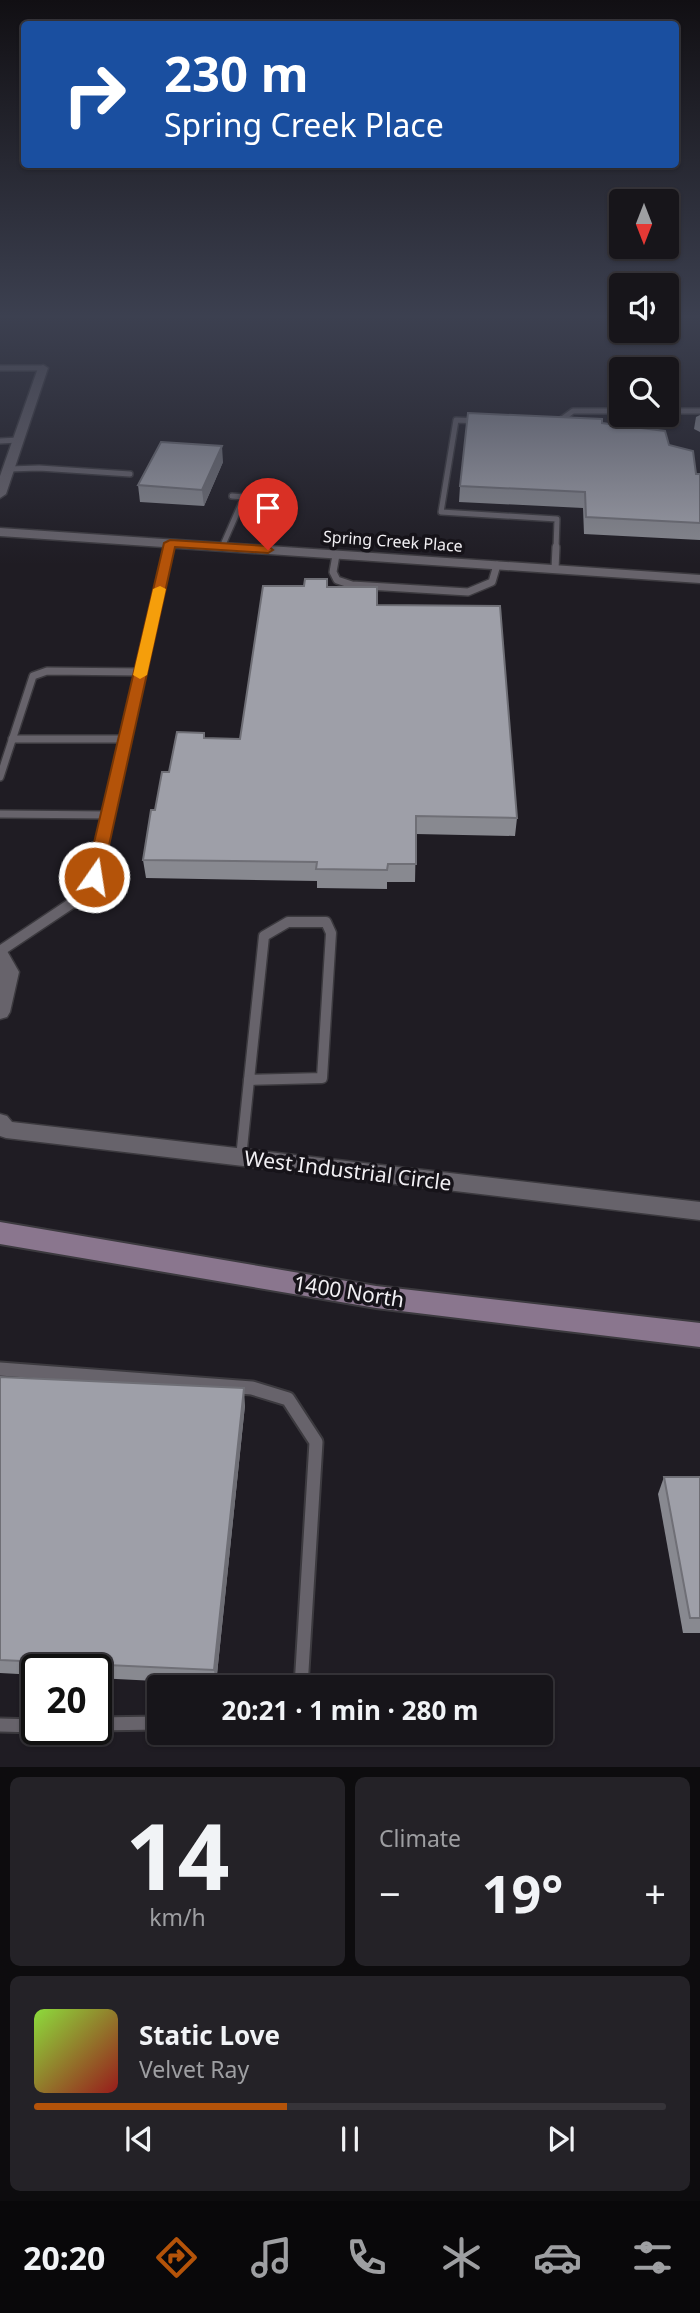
<!DOCTYPE html>
<html lang="en">
<head>
<meta charset="utf-8">
<style>
	body { margin:0; font-family:"Noto Sans",sans-serif; background:#242227; color:#f1f3f6; height:100vh; display:flex; flex-direction:column; font-size:26px; white-space:nowrap }
	* { box-sizing:border-box; margin:0 }
	p { font-size:23px; color:#9e9fa2 }
	.icon { flex:none; width:38px; height:38px; fill:none; stroke:currentColor; stroke-width:2; stroke-linecap:round; stroke-linejoin:round }
	.map { position:relative; height:1767px; overflow:hidden }
	.details { display:flex; flex-direction:column; gap:10px; padding:10px; background:#0d0c0e; flex:1 }
	.details>* { flex:none }
	.guide { position:absolute; left:21px; top:21px; width:658px; height:147px; border-radius:7px; box-shadow:0 2px 5px #0004,0 0 0 2px #363439; background:#1a4fa0; color:#fff; overflow:hidden }
	.needle { width:46px; rotate:180deg }
	.controls { position:absolute; left:609px; top:189px; display:grid; gap:14px }
	.controls a { display:grid; place-items:center; width:70px; height:70px; border-radius:7px; background:#17151a; box-shadow:0 2px 5px #0004,0 0 0 2px #363439; font-size:35px }
	.speed { position:absolute; left:21px; top:1654px; display:flex; gap:14px; font-size:35px; font-weight:700; text-align:center }
	.speed>* { display:grid; place-content:center; width:91px; height:91px; border-radius:50%; background:#17151a; box-shadow:0 2px 5px #0004,0 0 0 2px #363439; line-height:1 }
	.speed .limit { border:4px solid #111; border-radius:10px; background:#fff; color:#111 }
	.pin { position:absolute; display:grid; place-items:center; width:60px; height:60px; color:#fff; margin:-72px -30px; border-radius:50% 50% 50% 0; rotate:-45deg; box-shadow:0 0 7px #0007 }
	.pin .icon { rotate:45deg }
	.me { position:absolute; width:77px; margin:-38px; rotate:13deg; stroke-linejoin:round; filter:drop-shadow(0 0 5px #0008) }
	.turn { display:flex; align-items:center; gap:24px; height:147px; padding:0 28px; font-size:32px }
	.turn .icon { width:91px; height:91px; stroke-width:2.5 }
	.turn b { display:block; font-size:49px; line-height:60px }
	.big { font-size:52px; font-weight:700; line-height:1.1 }
	.details .tile { flex:1; display:flex; flex-direction:column; justify-content:center; gap:10px; min-width:0; padding:0 24px; border-radius:10px; background:#242227 }
	.details .dial { align-items:center; gap:0 }
	.dial b { font-size:91px; line-height:1 }
	.song { display:flex; align-items:center; gap:21px }
	.cover { width:84px; height:84px; border-radius:10px; background:linear-gradient(135deg,hsl(90 70% 55%),hsl(0 70% 35%)) }
	.played { height:7px; border-radius:4px; background:linear-gradient(90deg,#b45309 40%,#363439 40%) }
	.keys { display:flex; justify-content:space-around; direction:ltr }
	.heat { display:flex; justify-content:space-between; align-items:center; font-size:38px; direction:ltr }
	.details .tiles { flex:1; display:grid; gap:10px; grid-template-columns:1fr 1fr }
	.tile:last-child { grid-column:span 2 }
	.trip { position:absolute; left:147px; top:1675px; width:406px; height:70px; border-radius:7px; background:#17151a; box-shadow:0 2px 5px #0004,0 0 0 2px #363439; font-weight:700; line-height:70px; text-align:center }
	.tabs { display:flex; height:112px; justify-content:space-around; align-items:center; background:#09080a; color:#9e9fa2 }
	.tabs .icon { width:49px; height:49px }
	.tabs .current { color:#b45309 }
	.tabs b { font-size:32px; color:#f1f3f6 }
	.map>svg:first-child { display:block }
	.lines { fill:none; stroke-linecap:round; stroke-linejoin:round }
	.service-far3-casing { stroke:#3c3a3f; stroke-width:8 }
	.service-far2-casing { stroke:#3c3a3f; stroke-width:10 }
	.service-far1-casing { stroke:#3c3a3f; stroke-width:13 }
	.service-casing { stroke:#3c3a3f; stroke-width:17 }
	.minor-casing { stroke:#3c3a3f; stroke-width:3 }
	.secondary-casing { stroke:#3c3a3f; stroke-width:4 }
	.service-far3 { stroke:#67636b; stroke-width:5 }
	.service-far2 { stroke:#67636b; stroke-width:7 }
	.service-far1 { stroke:#67636b; stroke-width:10 }
	.service { stroke:#67636b; stroke-width:13 }
	.minor { fill:#67636b; fill-rule:evenodd }
	.secondary { fill:#8a768e; fill-rule:evenodd }
	.wall { fill:#888990 }
	.shaded-wall { fill:#6f6f76 }
	.building { fill:#9e9fa8; stroke:#6f6f76; stroke-width:2 }
	.route { fill:#b45309; stroke:#753606; stroke-width:2 }
	.slow { fill:#f59e0b }
	.labels { text-anchor:middle; dominant-baseline:central; stroke-width:7; stroke-linejoin:round; paint-order:stroke }
	.far-street-label { font-size:16px; fill:#f1eff3; stroke:#161319 }
	.near-street-label { font-size:21px; fill:#f1eff3; stroke:#161319 }
</style>
</head>
<body>
<div class="map">
<svg width="700" height="1767" viewBox="0 0 700 1767">
	<rect width="100%" height="100%" fill="#1f1c23"/>
	<g class="lines">
		<defs>
			<g id="service-far3">
				<polyline points="0,368 43,368"/>
				<polyline points="667,411 700,411"/>
				<polyline points="478,421 456,420 441,512 557,519 556,549"/>
				<polyline points="555,424 573,411 621,411"/>
				<polyline points="0,441 18,440"/>
				<polyline points="9,469 39,468 130,474"/>
				<polyline points="222,547 244,497 232,496"/>
				<polyline points="169,549 170,543"/>
			</g>
			<g id="service-far2">
				<polyline points="336,555 333,572 337,580 352,585 468,592 492,582 497,565"/>
				<polyline points="555,569 556,547"/>
				<polyline points="12,739 125,739"/>
				<polyline points="0,777 33,676 47,671 141,672"/>
				<polyline points="0,814 108,815"/>
				<polyline points="100,850 169,547"/>
			</g>
			<g id="service-far1">
				<polygon points="288,922 326,922 331,933 322,1078 249,1080 264,936"/>
				<polyline points="0,951 75,901 94,877 100,849"/>
				<polyline points="241,1158 249,1080"/>
			</g>
			<g id="service">
				<polyline points="0,1369 252,1388 288,1399 316,1442 301,1687"/>
				<polyline points="96,1724 159,1723"/>
				<polyline points="0,1725 37,1726"/>
			</g>
			<g id="minor">
				<polygon points="43,365 48,368 6,494 0,498 0,476 38,368"/>
				<polygon points="0,528 700,575 700,583 0,536"/>
				<polygon points="0,949 7,951 19,972 10,1012 7,1017 0,1019"/>
				<polygon points="0,1114 7,1116 12,1122 700,1202 700,1220 6,1138 0,1136"/>
			</g>
			<polygon id="secondary" points="0,1222 376,1286 700,1323 700,1347 376,1308 0,1244"/>
		</defs>
		<!-- service-far3 casing -->
		<use href="#service-far3" class="service-far3-casing"/>
		<!-- service-far2 casing -->
		<use href="#service-far2" class="service-far2-casing"/>
		<!-- service-far1 casing -->
		<use href="#service-far1" class="service-far1-casing"/>
		<!-- service casing -->
		<use href="#service" class="service-casing"/>
		<!-- minor casing -->
		<use href="#minor" class="minor-casing"/>
		<!-- secondary casing -->
		<use href="#secondary" class="secondary-casing"/>
		<!-- service-far3 -->
		<use href="#service-far3" class="service-far3"/>
		<!-- service-far2 -->
		<use href="#service-far2" class="service-far2"/>
		<!-- service-far1 -->
		<use href="#service-far1" class="service-far1"/>
		<!-- service -->
		<use href="#service" class="service"/>
		<!-- minor -->
		<use href="#minor" class="minor"/>
		<!-- secondary -->
		<use href="#secondary" class="secondary"/>
	</g>
	<!-- wall -->
	<g class="wall">
		<polygon points="700,415 700,432 694,429 696,417"/>
		<polygon points="602,423 669,445 696,474 700,474 700,540 584,534 583,508 459,502 460,486"/>
		<polygon points="223,462 204,506 140,502 138,485"/>
		<polygon points="327,587 377,605 517,818 515,836 416,834 415,882 387,882 387,889 317,888 317,881 146,878 143,860 155,810 169,772 204,733 205,738 240,739"/>
		<polygon points="0,1377 245,1405 216,1684 96,1678 96,1670 37,1670 37,1675 0,1673"/>
		<polygon points="664,1477 700,1477 700,1633 683,1633 658,1494"/>
	</g>
	<!-- shaded-wall -->
	<g class="shaded-wall">
		<polygon points="222,446 223,462 204,506 202,490"/>
		<polygon points="244,1388 245,1405 216,1684 214,1670"/>
	</g>
	<!-- building -->
	<g class="building">
		<polygon points="468,413 602,419 602,423 665,431 669,445 693,451 696,474 700,474 700,523 586,517 585,492 460,486"/>
		<polygon points="161,442 222,446 202,490 138,485"/>
		<polygon points="305,579 327,579 327,587 377,587 377,605 500,606 517,818 416,816 416,864 388,864 387,870 316,869 317,862 143,860 151,810 155,810 162,772 169,772 177,732 204,733 204,738 240,739 263,586 304,586"/>
		<polygon points="0,1377 244,1388 214,1670 0,1660"/>
		<polygon points="664,1477 700,1477 700,1618 690,1618"/>
	</g>
	<!-- sky -->
	<linearGradient id="sky" x2="0" y2="1"><stop stop-color="#110f13"/><stop offset="0.56" stop-color="#3c4050"/><stop offset="1" stop-color="#3c4050" stop-opacity="0"/></linearGradient>
	<rect width="700" height="565" fill="url(#sky)"/>
	<!-- route -->
	<polygon class="route" points="170,540 268,546 273,550 268,553 175,547 102,877 94,882 86,877 164,543"/>
	<!-- slow -->
	<polygon class="slow" points="160,586 166,589 147,675 140,679 133,675 153,589"/>
	<g class="labels">
		<!-- far-street labels -->
		<g class="far-street-label">
			<text transform="translate(393 541) rotate(4)">Spring Creek Place</text>
		</g>
		<!-- near-street labels -->
		<g class="near-street-label">
			<text transform="translate(348 1170) rotate(7)">West Industrial Circle</text>
			<text transform="translate(349 1291) rotate(9)">1400 North</text>
		</g>
	</g>
</svg>
<div class="controls">
<a><svg class="needle" viewBox="-14 -14 28 28"><path d="M0-13l5 13h-10z" fill="#e53935"/><path d="M0 13l5-13h-10z" fill="#9e9fa2"/></svg></a>
<a><svg class="icon" aria-label="sound" viewBox="0 0 24 24"><path d="M4 9h4l5-4v14l-5-4H4zM17 9q2 3 0 6"/></svg></a>
<a><svg class="icon" aria-label="search" viewBox="0 0 24 24"><circle cx="10" cy="10" r="6"/><path d="M15 15l6 6"/></svg></a>
</div>
<div class="speed"><div class="limit">20</div></div>
<div class="pin" style="left:268px;top:550px;background:#d93025"><svg class="icon" aria-label="arrive" viewBox="0 0 24 24"><path d="M6 21V4h12l-3 4 3 4H6"/></svg></div>
<svg class="me" style="left:94px;top:877px" viewBox="-20 -20 40 40"><circle r="17" fill="#b45309" stroke="#fff" stroke-width="3"/><path d="M0-11L8 9 0 5-8 9z" fill="#fff"/></svg>
<div class="trip">20:21 · 1 min · 280 m</div>
<div class="guide">
<div class="turn"><svg class="icon" aria-label="right" viewBox="0 0 24 24"><path d="M7 20v-9h11M14 6l5 5-5 5"/></svg><div><b>230 m</b>Spring Creek Place</div></div>
</div>
</div>
<section class="details">
<div class="tiles">
<div class="tile dial"><b>14</b><p>km/h</p></div>
<div class="tile"><p>Climate</p>
<div class="heat"><a>−</a><b class="big">19°</b><a>+</a></div>
</div>
<div class="tile">
<div class="song"><i class="cover"></i><div><b>Static Love</b><p>Velvet Ray</p></div></div>
<div class="played"></div>
<div class="keys"><svg class="icon" aria-label="previous" viewBox="0 0 24 24"><path d="M18 5L8 12l10 7zM5 5v14"/></svg><svg class="icon" aria-label="pause" viewBox="0 0 24 24"><path d="M8 5v14M16 5v14"/></svg><svg class="icon" aria-label="next" viewBox="0 0 24 24"><path d="M6 5l10 7-10 7zM19 5v14"/></svg></div>
</div>
</div>
</section>
<nav class="tabs">
<b>20:20</b>
<svg class="icon current" aria-label="directions" viewBox="0 0 24 24"><path d="M12 3l9 9-9 9-9-9zM9 14v-3h6M13 9l2 2-2 2"/></svg>
<svg class="icon" aria-label="music" viewBox="0 0 24 24"><path d="M9 18V5l10-2v13"/><circle cx="6" cy="18" r="3"/><circle cx="16" cy="16" r="3"/></svg>
<svg class="icon" aria-label="phone" viewBox="0 0 24 24"><path d="M5 4h4l2 5-3 2q2 4 5 5l2-3 5 2v4C11 20 4 13 5 4z"/></svg>
<svg class="icon" aria-label="climate" viewBox="0 0 24 24"><path d="M12 3v18M4 7l16 10M4 17L20 7"/></svg>
<svg class="icon" aria-label="car" viewBox="0 0 24 24"><path d="M5 17H2v-5l4-1 3-4h7l3 4 3 1v5h-3M9 17h6M6 11h13"/><circle cx="7" cy="17" r="2"/><circle cx="17" cy="17" r="2"/></svg>
<svg class="icon" aria-label="filters" viewBox="0 0 24 24"><path d="M4 7h16M4 17h16"/><circle cx="9" cy="7" r="2"/><circle cx="15" cy="17" r="2"/></svg>
</nav>
</body>
</html>
